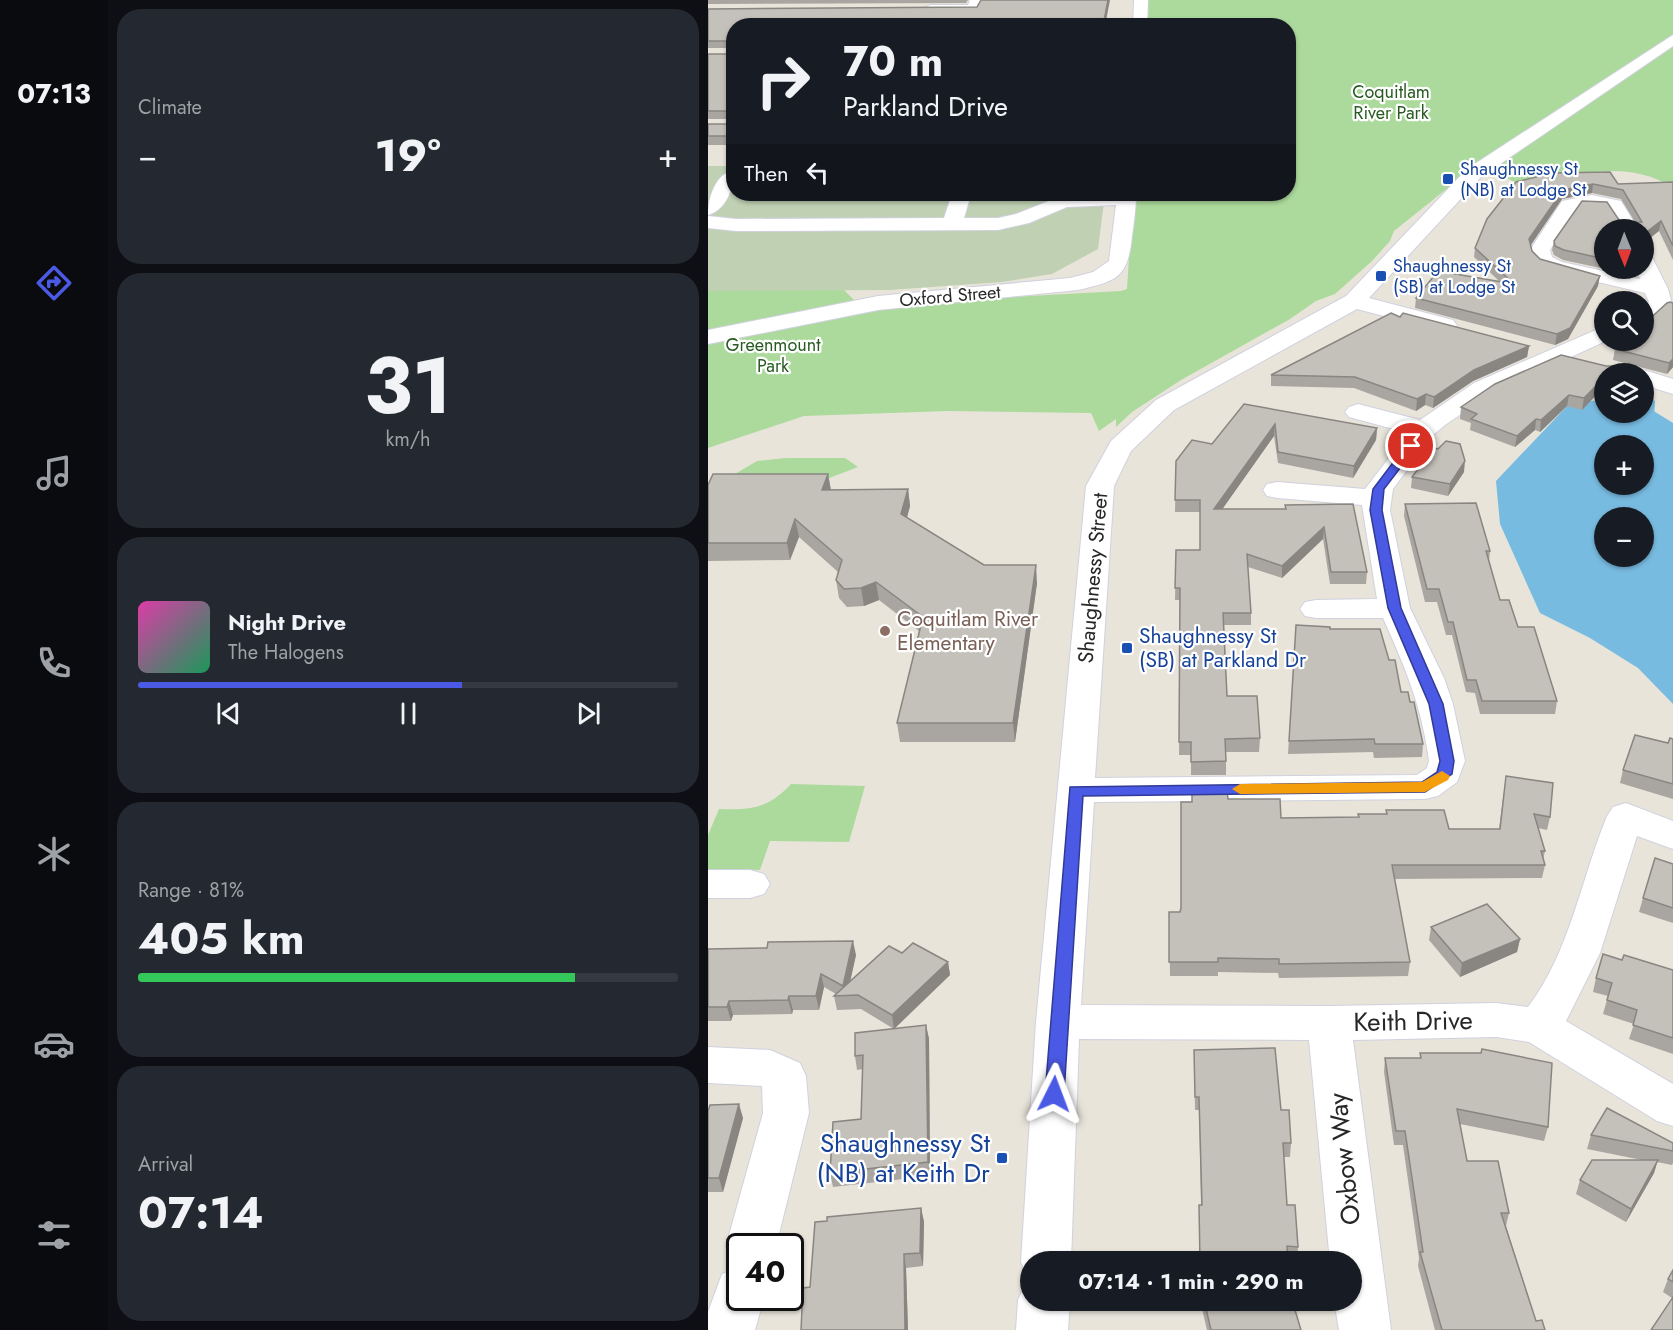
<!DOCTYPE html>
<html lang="en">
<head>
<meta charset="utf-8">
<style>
	body { margin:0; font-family:Jost,sans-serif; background:#242831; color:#f1f3f6; height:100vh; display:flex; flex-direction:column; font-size:22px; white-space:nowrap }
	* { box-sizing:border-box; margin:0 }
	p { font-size:20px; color:#9ea1a6 }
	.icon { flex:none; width:33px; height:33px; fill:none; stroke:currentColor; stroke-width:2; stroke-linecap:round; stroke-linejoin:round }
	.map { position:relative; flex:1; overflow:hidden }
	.sheet { display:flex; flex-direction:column; gap:9px; padding:9px; background:#0d0f14; width:600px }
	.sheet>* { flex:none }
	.guide { position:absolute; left:18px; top:18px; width:570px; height:183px; border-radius:24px; box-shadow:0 2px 4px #0004; background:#171b24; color:#f1f3f6; overflow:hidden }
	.needle { width:39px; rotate:179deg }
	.tools { position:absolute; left:886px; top:219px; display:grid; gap:12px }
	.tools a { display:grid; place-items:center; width:60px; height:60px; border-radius:50%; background:#171b24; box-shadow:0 2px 4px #0004; font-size:30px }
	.speed { position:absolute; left:18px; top:1233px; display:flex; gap:12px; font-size:30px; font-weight:700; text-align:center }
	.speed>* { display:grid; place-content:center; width:78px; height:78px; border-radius:50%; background:#171b24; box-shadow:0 2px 4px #0004; line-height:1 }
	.speed .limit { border:3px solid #111; border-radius:9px; background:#fff; color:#111 }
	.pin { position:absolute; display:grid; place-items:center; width:51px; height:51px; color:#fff; margin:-26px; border:3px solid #fff; border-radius:50%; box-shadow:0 2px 6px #0007 }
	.me { position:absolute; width:66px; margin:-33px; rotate:3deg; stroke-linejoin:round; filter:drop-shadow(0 0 4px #0008) }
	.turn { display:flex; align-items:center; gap:21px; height:126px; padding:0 18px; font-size:27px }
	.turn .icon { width:78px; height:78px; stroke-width:2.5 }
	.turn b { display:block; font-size:42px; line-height:51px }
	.then { display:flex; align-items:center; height:57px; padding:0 18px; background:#0003; gap:12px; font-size:22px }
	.big { font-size:45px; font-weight:700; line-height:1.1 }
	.sheet .card { flex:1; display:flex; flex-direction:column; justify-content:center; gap:9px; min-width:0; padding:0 21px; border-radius:24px; background:#242831 }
	.sheet .dial { align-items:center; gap:0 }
	.dial b { font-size:78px; line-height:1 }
	.song { display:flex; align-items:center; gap:18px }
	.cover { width:72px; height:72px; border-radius:9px; background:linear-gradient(135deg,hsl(320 70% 55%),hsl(150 70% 35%)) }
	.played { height:6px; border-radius:3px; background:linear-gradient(90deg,#4b5ae5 60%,#363941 60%) }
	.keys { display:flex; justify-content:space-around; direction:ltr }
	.heat { display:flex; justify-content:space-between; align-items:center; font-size:33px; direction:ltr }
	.charge { height:9px; border-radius:4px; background:linear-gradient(90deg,#34c759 81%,#363941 0) }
	.trip { position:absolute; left:312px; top:1251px; width:342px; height:60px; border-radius:30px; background:#171b24; box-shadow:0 2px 4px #0004; font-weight:700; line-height:60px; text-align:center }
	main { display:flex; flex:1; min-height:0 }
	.tab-bar { display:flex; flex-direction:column; width:108px; justify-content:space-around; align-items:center; background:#090b0e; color:#9ea1a6 }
	.tab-bar .icon { width:42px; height:42px }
	.tab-bar .active { color:#4b5ae5 }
	.tab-bar b { font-size:27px; color:#f1f3f6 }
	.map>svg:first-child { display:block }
	.green { fill:#acda9c }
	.cemetery { fill:#bfd0b3 }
	.water { fill:#78bbe0; fill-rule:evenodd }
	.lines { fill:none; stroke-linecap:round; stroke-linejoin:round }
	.stream { fill:#78bbe0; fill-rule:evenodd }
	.minor-casing { stroke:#d0d1df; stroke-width:2 }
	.minor { fill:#fff; fill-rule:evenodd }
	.wall { fill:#a9a5a0 }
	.shaded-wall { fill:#898682 }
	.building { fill:#c4c0ba; stroke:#898682; stroke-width:1.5 }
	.route { fill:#4b5ae5; stroke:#313a95; stroke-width:1.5 }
	.slow { fill:#f59e0b }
	.transit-dot { fill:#1a4fb4; stroke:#fff; stroke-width:2 }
	.education-dot { fill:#8d6e63; stroke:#fff; stroke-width:2 }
	.labels { text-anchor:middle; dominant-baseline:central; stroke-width:4.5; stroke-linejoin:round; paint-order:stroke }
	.far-park-label { font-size:18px; fill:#275b21; stroke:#fff }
	.far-transit-label { font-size:18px; fill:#164399; stroke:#fff; text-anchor:start }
	.far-street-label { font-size:18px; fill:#272727; stroke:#fff }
	.street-label { font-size:21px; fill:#272727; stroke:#fff }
	.education-label { font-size:21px; fill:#785e54; stroke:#fff; text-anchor:start }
	.transit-label { font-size:21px; fill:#164399; stroke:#fff; text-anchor:start }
	.near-street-label { font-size:26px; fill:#272727; stroke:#fff }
	.near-transit-label { font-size:26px; fill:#164399; stroke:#fff; text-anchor:end }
</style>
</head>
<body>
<main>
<nav class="tab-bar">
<b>07:13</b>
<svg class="icon active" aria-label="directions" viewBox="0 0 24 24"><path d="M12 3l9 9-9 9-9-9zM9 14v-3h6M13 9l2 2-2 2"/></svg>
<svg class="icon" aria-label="music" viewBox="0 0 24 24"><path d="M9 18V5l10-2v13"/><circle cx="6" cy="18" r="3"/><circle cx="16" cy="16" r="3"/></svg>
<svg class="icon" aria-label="phone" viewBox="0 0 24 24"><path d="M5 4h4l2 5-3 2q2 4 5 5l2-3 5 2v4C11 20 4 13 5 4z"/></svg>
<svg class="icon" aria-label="climate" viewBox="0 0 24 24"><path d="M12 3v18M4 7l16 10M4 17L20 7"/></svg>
<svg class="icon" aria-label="car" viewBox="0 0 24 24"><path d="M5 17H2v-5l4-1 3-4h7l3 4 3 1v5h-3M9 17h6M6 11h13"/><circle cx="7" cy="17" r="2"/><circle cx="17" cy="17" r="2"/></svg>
<svg class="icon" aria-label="filters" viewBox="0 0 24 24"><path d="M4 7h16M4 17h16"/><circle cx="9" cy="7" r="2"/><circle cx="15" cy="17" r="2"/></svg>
</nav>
<section class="sheet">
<div class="card"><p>Climate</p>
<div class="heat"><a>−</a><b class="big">19°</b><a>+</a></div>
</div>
<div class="card dial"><b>31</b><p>km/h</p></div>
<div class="card">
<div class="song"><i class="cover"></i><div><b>Night Drive</b><p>The Halogens</p></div></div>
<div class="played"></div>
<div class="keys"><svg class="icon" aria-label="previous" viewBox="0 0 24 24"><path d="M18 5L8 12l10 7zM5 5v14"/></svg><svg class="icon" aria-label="pause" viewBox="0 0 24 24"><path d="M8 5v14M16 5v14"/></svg><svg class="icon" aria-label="next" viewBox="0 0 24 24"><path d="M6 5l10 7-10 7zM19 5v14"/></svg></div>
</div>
<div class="card"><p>Range · 81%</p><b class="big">405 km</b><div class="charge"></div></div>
<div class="card"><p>Arrival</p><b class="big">07:14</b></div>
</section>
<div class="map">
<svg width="965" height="1330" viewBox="0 0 965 1330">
	<rect width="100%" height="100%" fill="#e8e4da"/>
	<!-- green -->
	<g class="green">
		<path d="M438,0H965V187C939,172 914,169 883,172C856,175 816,197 793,173L802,167L771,163L686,231L682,241L664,261L627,294L608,301L582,319L473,380L424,412L408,427V419L391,431L383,413L240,411L96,416L0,448V290H136L157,311L251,300L413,291L419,289L425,194H580V26L436,25Z"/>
		<polygon points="78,458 137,458 150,467 98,487 5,487 49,461"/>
		<path d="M83,784L157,786L141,842L62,841L52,870L0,869V835L11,809C43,810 60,809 83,784Z"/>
	</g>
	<!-- cemetery -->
	<polygon class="cemetery" points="0,166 25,166 26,194 397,194 390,249 344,274 294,282 181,290 0,291"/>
	<!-- water -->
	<path class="water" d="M897,399V412H936V405L965,423V704L930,668L882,638L832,613L792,524L788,481L861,404ZM897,446H936V484H897ZM897,518H936V556H897Z"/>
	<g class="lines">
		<!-- stream -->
		<polygon class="stream" points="944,399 947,401 946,420 942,422 938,420 941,401"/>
		<defs>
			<g id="minor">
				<polygon points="262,0 276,0 270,12 222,13 215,9 222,5 260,5"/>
				<polygon points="426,0 440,0 439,26 425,26"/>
				<path d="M965,35V46L773,177L661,298L745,320L749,325L745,330L737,332L649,309L466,410L423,451L406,486L387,778L709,775L719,768L721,761C714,707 697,667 675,618H608L597,616L592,609L597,602L608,600L669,599L654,505L569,498L559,496L555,490L559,484L569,482L657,489L700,433L641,417L637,412L641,407L650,404L712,420L766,383L897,326V340H900L784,393L737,425L725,435L685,489L682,510L702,608L736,678L745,704L757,761L749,782L730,796L717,799L386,802L373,1005L621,1006L788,1003L820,1007C862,952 873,879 899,816L905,807L918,803L965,821V849L929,836L892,953L858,1021L965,1084V1126L949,1121L821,1042L788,1037L645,1040L683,1330H631L626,1300H644V1262H622L601,1040L371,1039L363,1262H322V1279L320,1278L313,1262L328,1022L378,486L403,441L448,400L638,296L759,169Z"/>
				<path d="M26,170C26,186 19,210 0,215C0,198 7,174 26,170Z"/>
				<path d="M244,194H263L256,218H290L308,214L356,195L428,194C428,208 426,222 424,236C420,278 409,281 370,290L170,310L0,344V330L170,296L362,278L385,272L401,261L408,205L359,207L321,223L290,230L28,231L0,228V216L28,219L236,218Z"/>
				<path d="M884,195L913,201L931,230H911L899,209L872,208L868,209L842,250L844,257L854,262L932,279L928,268H936V256L944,257L960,289L964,304L961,309L936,321V304L941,302L937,293L838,270C828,267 822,261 822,250L854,201Z"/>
				<polygon points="936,370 965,379 965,394 936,385 936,374 926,374"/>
				<polygon points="0,870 42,870 56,874 62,884 56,894 42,898 0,898"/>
				<polygon points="0,1047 62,1050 92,1063 98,1076 101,1113 68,1246 32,1246 32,1264 25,1262 18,1246 55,1113 54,1086 0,1083"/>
				<polygon points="32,1267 32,1298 56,1298 47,1330 0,1330 0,1312 14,1274"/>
				<polygon points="322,1281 322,1300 362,1300 360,1330 308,1330 310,1300 318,1283"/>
			</g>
		</defs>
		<!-- minor casing -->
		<use href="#minor" class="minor-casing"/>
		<!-- minor -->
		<use href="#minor" class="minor"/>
	</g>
	<!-- wall -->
	<g class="wall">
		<polygon points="0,0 260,0 258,3 0,4"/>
		<polygon points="402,0 26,26 26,48 0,48 0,9 269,7"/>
		<rect x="0" y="54" width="26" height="65"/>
		<rect x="0" y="124" width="26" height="21"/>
		<polygon points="808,182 910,184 965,182 965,260 951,231 897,230 897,268 904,268 902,270 855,260 846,255 844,250 846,241 913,223 927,222 913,199 884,193 854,199 823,245 824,251 832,259 890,286 860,339 847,345 707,308 708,298 791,281 766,257 767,248"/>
		<polygon points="965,303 965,367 959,374 905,360 907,349"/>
		<polygon points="692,317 821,346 819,357 765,381 725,408 717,405 708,411 646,388 563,386 563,375"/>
		<polygon points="898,366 927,366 925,374 897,374 897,386 874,410 859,406 832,432 827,430 807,447 762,430 763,423 752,419 753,407"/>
		<polygon points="536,404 669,428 668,440 645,478 570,463 566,436 514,509 577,509 577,505 645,504 659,572 658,584 622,584 615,539 574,578 540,567 543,613 543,625 516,625 519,696 552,738 551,752 518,752 518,775 483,775 483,755 471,755 472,600 467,600 468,550 492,550 492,512 467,512 468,461 504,444"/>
		<polygon points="756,472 740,496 703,488 704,477"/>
		<polygon points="120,474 123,490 200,489 202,506 199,518 276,565 329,583 307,742 192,742 189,723 211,631 171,600 156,606 139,607 131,598 128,580 130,572 91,537 82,560 0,561 0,485"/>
		<polygon points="697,504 782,551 781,561 792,600 810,627 849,701 847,714 772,714 767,693 758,692 744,635 738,635 729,602 717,602 696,516"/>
		<polygon points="588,625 622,629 681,660 693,692 702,702 715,744 714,757 666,758 665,752 580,754"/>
		<polygon points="965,739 965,799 912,783 915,770 960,743"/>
		<polygon points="798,776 842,817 839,830 830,828 837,851 835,860 837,865 834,878 686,879 702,962 700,976 571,978 570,973 510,972 510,976 462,976 461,912 472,912 520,799 573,818 650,817 650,814 678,814 678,810 741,829 791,829"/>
		<polygon points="965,864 965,923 931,912 935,898"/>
		<polygon points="723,927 812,939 809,952 752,977 721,940"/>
		<polygon points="0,949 148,955 142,981 194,953 240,962 242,975 186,1029 218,1025 221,1039 222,1176 125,1187 122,1173 153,1119 155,1069 149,1070 147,1056 186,1029 153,1009 129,1010 126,996 128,994 116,987 111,1010 85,1010 84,1014 25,1015 23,1021 0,1021"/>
		<polygon points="914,960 965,970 965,1054 921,1039 926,1024 895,1014 900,996 885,992 888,978"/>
		<polygon points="486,1050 573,1110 583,1143 582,1157 576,1157 579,1205 590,1247 589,1260 580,1260 493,1205 491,1110 487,1110"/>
		<polygon points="712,1053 840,1127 836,1141 752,1124 759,1161 801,1213 798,1226 828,1321 837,1330 727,1330 710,1266 711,1258 695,1145 686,1145 676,1072 677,1058 712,1058"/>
		<polygon points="0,1111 35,1118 15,1192 0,1192"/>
		<polygon points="883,1135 965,1143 965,1163 964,1165 949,1162 946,1173 918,1222 868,1194 872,1180 934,1160 879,1149"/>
		<polygon points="213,1208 216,1222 215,1266 198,1268 200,1330 93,1330 102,1287 119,1221"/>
		<polygon points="965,1270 965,1330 964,1298 955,1292 960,1279"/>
		<polygon points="492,1300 584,1300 593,1330 499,1330"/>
	</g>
	<!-- shaded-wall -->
	<g class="shaded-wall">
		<polygon points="400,0 402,0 397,26 395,26"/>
		<polygon points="885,184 884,193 854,199 820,249 821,239 855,190"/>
		<polygon points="953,221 951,231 936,243 936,234"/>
		<polygon points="892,276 890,286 860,339 847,345 849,334"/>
		<polygon points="821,346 819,357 765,381 725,408 726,397 766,370"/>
		<polygon points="965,359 965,367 959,374 961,363"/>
		<polygon points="927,366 925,374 918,374"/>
		<polygon points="897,377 897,386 874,410 876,398"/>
		<polygon points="718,394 717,405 708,411 709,399"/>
		<polygon points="861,395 859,406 832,432 833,420"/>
		<polygon points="828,419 827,430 807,447 809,436"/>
		<polygon points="567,424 566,436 506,521 506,509"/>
		<polygon points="669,428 668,440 645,478 646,466"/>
		<polygon points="757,461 756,472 740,496 742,484"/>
		<polygon points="120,474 123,491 114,490"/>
		<polygon points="200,489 202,506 195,531 193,514"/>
		<polygon points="87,519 91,537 82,560 79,543"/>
		<polygon points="616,527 615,539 574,578 574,566"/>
		<polygon points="328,565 329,583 307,742 305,723"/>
		<polygon points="168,582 171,600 156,606 153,588"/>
		<polygon points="812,939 809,952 752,977 754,963"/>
		<polygon points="145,941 148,955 139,996 137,996 135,986"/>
		<polygon points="240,962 242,975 186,1029 184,1015"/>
		<polygon points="113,974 116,987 111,1010 108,996"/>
		<polygon points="81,996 85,1010 84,1014 80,1000"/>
		<polygon points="21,1001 25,1015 23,1021 19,1007"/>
		<polygon points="218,1025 221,1039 222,1176 220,1162"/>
		<polygon points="31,1104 35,1118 15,1192 11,1178"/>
		<polygon points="950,1160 946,1173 918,1222 923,1209"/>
		<polygon points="213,1208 216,1222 215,1266 212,1253"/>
		<polygon points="196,1254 198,1268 200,1330 197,1330"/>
	</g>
	<!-- building -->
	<g class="building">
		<polygon points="273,0 400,0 395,26 26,26 26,41 0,41 0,9 269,7"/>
		<rect x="0" y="54" width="26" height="57"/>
		<rect x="0" y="124" width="26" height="12"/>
		<polygon points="902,172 910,184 965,182 965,246 953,221 936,234 936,230 897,230 897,259 856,250 847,246 846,241 874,201 899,202 913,223 934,222 915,190 885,184 855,190 821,239 824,251 832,259 892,276 862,328 849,334 708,298 730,271 806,284 767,248 779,219 808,182 844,173"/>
		<polygon points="962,302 965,303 965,359 961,363 907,349 917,340 936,340 936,324 959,303"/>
		<polygon points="683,313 692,317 695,313 821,346 766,370 726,397 718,394 709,399 647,377 563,375"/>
		<polygon points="853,355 898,366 927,366 918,374 897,374 897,377 876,398 861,395 833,420 828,419 809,436 763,419 769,414 753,407 787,384"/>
		<polygon points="536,404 669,428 646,466 570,452 567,424 506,509 578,509 577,505 645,504 659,572 623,572 616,527 574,566 539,554 543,613 515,613 519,696 549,696 552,738 517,739 518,761 483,762 483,742 471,742 472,588 467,588 468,550 492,550 492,500 467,500 468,461 484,440 504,444"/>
		<polygon points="738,441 752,444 757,461 742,484 704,477 726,448 730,449"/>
		<polygon points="5,474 120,474 114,490 200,489 193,514 276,565 328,565 305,723 189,723 215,617 168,582 153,588 136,589 128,580 134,560 87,519 79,543 0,543 0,485"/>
		<polygon points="768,503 782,551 778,551 792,600 801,600 810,627 826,627 849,701 774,701 768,680 759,680 745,622 740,622 731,589 719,589 697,504"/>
		<polygon points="588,625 622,627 622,629 672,629 681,660 687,660 693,692 700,692 702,702 706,702 715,744 667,744 666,739 581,741"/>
		<polygon points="927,735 960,743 962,738 965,739 965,784 915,770"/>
		<polygon points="798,776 845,783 842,817 826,814 837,851 833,851 837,865 684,865 702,962 571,964 571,959 510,958 510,962 461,962 461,912 472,912 473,908 473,802 484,802 484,790 519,790 520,799 572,799 573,818 651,817 650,814 679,814 678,810 736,810 741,829 792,829"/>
		<polygon points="947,858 965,864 965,908 935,898"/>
		<polygon points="779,904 812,939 754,963 723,927"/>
		<polygon points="145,941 135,986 113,974 108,996 81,996 80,1000 21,1001 19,1007 0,1007 0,949 59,948 60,942"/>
		<polygon points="205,943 240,962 184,1015 150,995 126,996 181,946 194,953"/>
		<polygon points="895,954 914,960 916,955 965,970 965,1038 925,1025 929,1010 899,1000 904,983 888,978"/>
		<polygon points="218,1025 220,1162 122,1173 125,1122 153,1119 155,1055 147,1056 147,1033"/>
		<polygon points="567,1048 573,1110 581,1110 583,1143 575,1143 579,1205 587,1205 590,1247 579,1246 580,1262 492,1262 491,1205 494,1205 491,1097 487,1097 486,1050"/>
		<polygon points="774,1049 844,1063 840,1127 749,1109 759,1161 790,1161 801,1213 793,1213 828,1321 834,1320 837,1330 734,1330 712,1252 715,1252 697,1131 688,1131 677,1058 713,1058 712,1053 773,1053"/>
		<polygon points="31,1104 11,1178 0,1178 0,1111 2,1105"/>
		<polygon points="899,1108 965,1143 965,1151 883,1135"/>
		<polygon points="884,1160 950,1160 923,1209 872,1180"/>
		<polygon points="213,1208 212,1253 196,1254 197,1330 93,1330 95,1288 102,1287 107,1222 119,1221 119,1217"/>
		<polygon points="965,1270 965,1282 960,1279"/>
		<polygon points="965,1297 965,1330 943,1330"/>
		<polygon points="496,1300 584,1300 593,1330 503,1330"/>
	</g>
	<!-- route -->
	<polygon class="route" points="699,444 709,446 676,489 674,510 693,608 735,704 746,761 744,774 717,792 375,796 356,1094 353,1099 346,1102 340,1099 337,1094 362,787 714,782 729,772 732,761 721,704 680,608 662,510 665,489"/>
	<!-- slow -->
	<polygon class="slow" points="734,771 742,776 740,780 717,792 532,794 524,789 532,784 714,782"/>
	<!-- markers -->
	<g class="transit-dot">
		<rect x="734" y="173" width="12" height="12" rx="3"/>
		<rect x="667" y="270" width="12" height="12" rx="3"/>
		<rect x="413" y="642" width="12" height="12" rx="3"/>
		<rect x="288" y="1152" width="12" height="12" rx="3"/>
	</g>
	<circle class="education-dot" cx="177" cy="631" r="6"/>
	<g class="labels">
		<!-- far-park labels -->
		<g class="far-park-label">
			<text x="683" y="92">Coquitlam<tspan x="683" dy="21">River Park</tspan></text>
			<text x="65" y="345">Greenmount<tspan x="65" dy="21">Park</tspan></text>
		</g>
		<!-- far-transit labels -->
		<g class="far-transit-label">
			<text x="752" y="169">Shaughnessy St<tspan x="752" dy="21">(NB) at Lodge St</tspan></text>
			<text x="685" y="266">Shaughnessy St<tspan x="685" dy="21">(SB) at Lodge St</tspan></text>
		</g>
		<!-- far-street labels -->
		<g class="far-street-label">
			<text transform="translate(242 296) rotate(-5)">Oxford Street</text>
		</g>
		<!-- street labels -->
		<g class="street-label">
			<text transform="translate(385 578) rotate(-85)">Shaughnessy Street</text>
		</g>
		<!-- education labels -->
		<g class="education-label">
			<text x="189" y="619">Coquitlam River<tspan x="189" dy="24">Elementary</tspan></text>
		</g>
		<!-- transit labels -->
		<g class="transit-label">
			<text x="431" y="636">Shaughnessy St<tspan x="431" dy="24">(SB) at Parkland Dr</tspan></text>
		</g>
		<!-- near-street labels -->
		<g class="near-street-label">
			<text transform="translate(705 1021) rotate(-1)">Keith Drive</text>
			<text transform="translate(636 1159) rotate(-96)">Oxbow Way</text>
		</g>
		<!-- near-transit labels -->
		<g class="near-transit-label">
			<text x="282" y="1143">Shaughnessy St<tspan x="282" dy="30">(NB) at Keith Dr</tspan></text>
		</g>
	</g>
</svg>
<div class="tools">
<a><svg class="needle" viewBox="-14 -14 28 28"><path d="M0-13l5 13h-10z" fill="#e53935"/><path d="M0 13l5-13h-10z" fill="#9ea1a6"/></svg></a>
<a><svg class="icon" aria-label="search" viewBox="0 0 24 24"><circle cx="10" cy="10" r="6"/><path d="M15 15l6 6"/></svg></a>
<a><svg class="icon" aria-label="layers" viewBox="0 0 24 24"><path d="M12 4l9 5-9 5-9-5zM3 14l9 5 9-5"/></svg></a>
<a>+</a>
<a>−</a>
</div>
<div class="speed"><div class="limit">40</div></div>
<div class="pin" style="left:703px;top:446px;background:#d93025"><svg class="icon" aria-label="arrive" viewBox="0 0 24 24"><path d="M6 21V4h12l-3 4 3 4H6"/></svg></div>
<svg class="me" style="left:346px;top:1094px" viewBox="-20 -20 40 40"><path d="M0-17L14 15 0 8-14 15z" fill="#4b5ae5" stroke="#fff" stroke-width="4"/></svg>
<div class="trip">07:14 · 1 min · 290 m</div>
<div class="guide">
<div class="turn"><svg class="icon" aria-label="right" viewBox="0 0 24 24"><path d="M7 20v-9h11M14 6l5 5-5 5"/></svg><div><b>70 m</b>Parkland Drive</div></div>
<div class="then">Then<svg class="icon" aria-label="left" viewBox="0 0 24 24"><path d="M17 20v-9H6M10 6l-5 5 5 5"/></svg></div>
</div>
</div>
</main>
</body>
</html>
